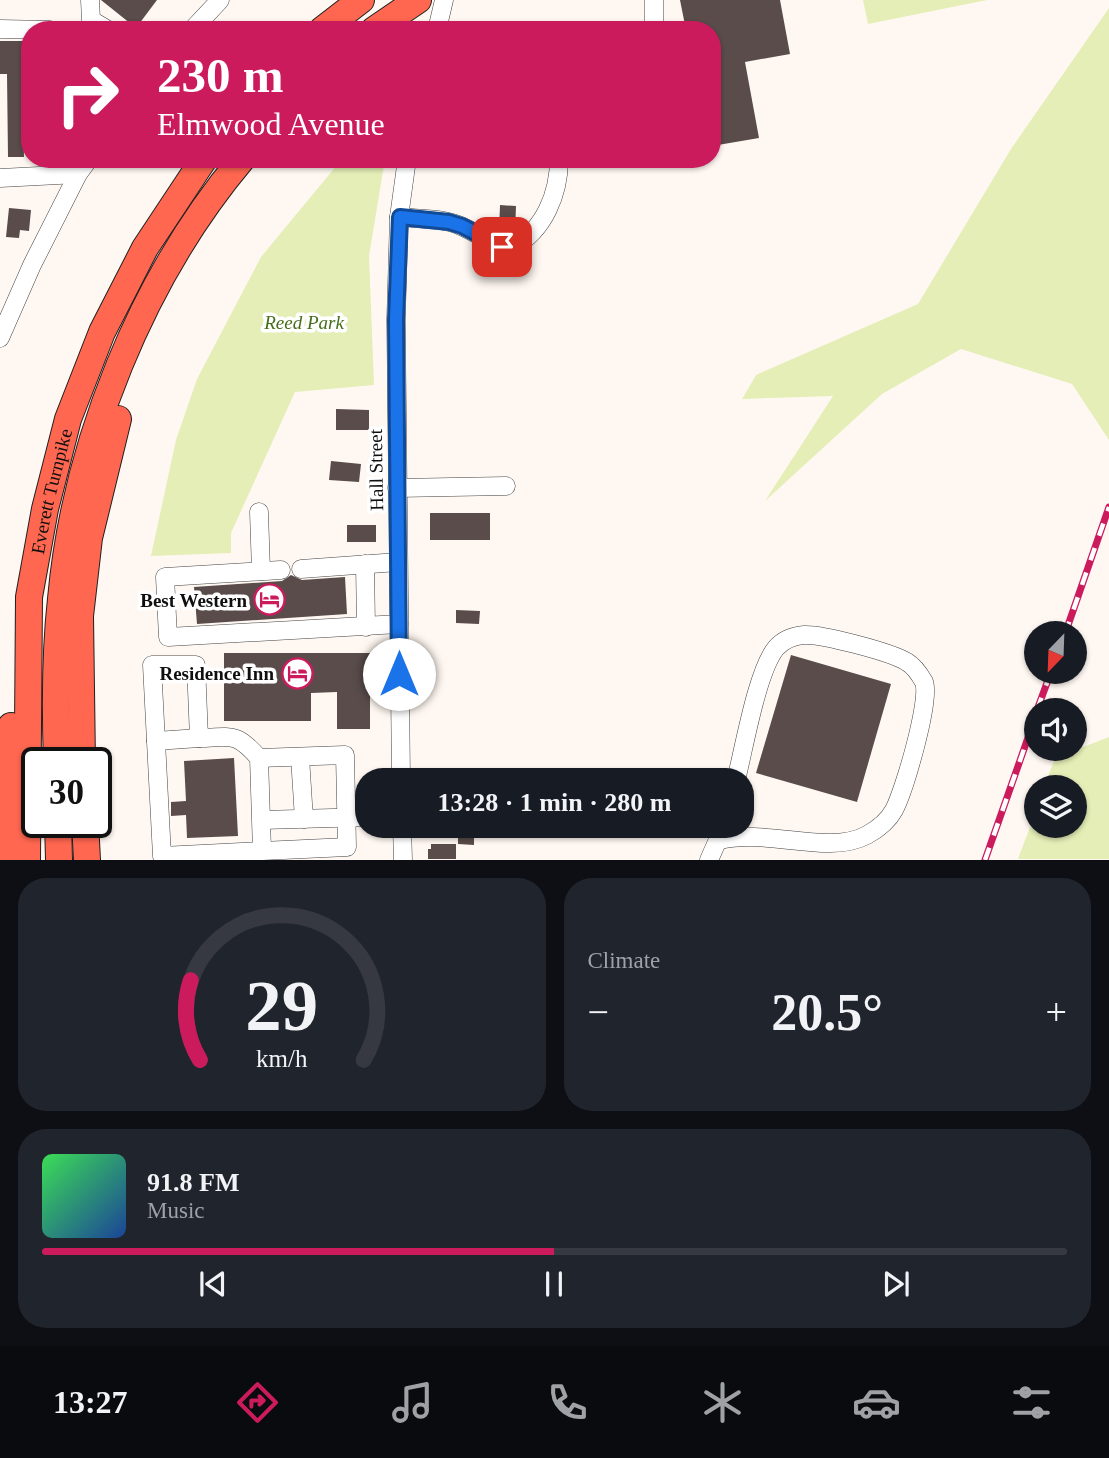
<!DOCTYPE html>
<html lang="en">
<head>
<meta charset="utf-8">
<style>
	body { margin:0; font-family:"Times New Roman",serif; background:#20242c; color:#f1f3f6; height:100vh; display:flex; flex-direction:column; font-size:26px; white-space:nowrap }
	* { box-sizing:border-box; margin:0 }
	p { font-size:23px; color:#9ea1a6 }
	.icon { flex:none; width:38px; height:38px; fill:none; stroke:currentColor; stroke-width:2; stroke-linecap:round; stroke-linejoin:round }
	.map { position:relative; height:860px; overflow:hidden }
	.side { display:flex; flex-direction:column; gap:18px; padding:18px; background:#0d0f14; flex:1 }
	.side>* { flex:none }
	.banner { position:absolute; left:21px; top:21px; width:700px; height:147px; border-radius:28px; box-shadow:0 2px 5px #0004; background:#cc1b5d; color:#fff; overflow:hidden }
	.needle { width:46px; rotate:203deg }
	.buttons { position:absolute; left:1024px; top:621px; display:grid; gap:14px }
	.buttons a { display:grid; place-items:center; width:63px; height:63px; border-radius:50%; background:#171b24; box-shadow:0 2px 5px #0004; font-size:35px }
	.speed { position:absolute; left:21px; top:747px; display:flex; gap:14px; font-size:35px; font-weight:700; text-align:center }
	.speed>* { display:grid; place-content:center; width:91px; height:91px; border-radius:50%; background:#171b24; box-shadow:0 2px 5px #0004; line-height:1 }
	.speed .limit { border:4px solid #111; border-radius:10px; background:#fff; color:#111 }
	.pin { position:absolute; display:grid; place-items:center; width:60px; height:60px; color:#fff; margin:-30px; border-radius:14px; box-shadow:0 4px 10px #0006 }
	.me { position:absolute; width:77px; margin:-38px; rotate:0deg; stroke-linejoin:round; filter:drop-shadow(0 0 5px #0008) }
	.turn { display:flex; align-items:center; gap:24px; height:147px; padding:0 21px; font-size:32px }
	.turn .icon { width:91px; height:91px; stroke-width:2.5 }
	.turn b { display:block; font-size:49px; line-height:60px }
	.big { font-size:52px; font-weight:700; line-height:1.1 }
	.side .widget { flex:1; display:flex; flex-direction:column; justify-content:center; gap:10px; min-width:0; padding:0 24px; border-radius:28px; background:#20242c }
	.side .dial { align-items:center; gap:0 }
	.dial svg { height:182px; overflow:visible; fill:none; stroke:#363941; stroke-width:7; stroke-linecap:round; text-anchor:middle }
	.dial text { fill:#f1f3f6; stroke:none }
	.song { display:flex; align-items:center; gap:21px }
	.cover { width:84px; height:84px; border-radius:10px; background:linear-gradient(135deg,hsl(130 70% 55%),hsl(220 70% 35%)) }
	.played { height:7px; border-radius:4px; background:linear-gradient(90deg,#cc1b5d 50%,#363941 50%) }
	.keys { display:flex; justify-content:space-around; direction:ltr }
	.heat { display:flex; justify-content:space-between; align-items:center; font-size:38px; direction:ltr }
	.side .tiles { flex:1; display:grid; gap:18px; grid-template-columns:1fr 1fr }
	.widget:last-child { grid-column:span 2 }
	.trip { position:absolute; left:355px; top:768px; width:399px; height:70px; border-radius:28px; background:#171b24; box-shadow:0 2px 5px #0004; font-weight:700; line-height:70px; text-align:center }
	.tab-bar { display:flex; height:112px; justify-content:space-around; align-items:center; background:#090b0e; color:#9ea1a6 }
	.tab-bar .icon { width:49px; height:49px }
	.tab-bar .on { color:#cc1b5d }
	.tab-bar b { font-size:32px; color:#f1f3f6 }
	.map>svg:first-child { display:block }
	.green { fill:#e5eeb7 }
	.building { fill:#594c4b }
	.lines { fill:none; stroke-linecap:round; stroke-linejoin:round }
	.minor-casing { stroke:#424242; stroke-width:19 }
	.highway-casing { stroke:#202020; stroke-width:28 }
	.minor { stroke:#fff; stroke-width:18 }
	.highway { stroke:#ff6750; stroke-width:26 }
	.rail-casing { stroke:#cc1b5d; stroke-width:7 }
	.rail { stroke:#fff; stroke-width:4.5; stroke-dasharray:13; stroke-linecap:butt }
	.route-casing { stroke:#114b97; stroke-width:18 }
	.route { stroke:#1a73e8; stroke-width:12 }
	.labels { text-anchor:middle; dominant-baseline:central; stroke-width:7; stroke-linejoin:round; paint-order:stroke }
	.park-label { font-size:19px; font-style:italic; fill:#466e19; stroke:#fff }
	.street-label { font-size:19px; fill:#0f0f0f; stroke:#fff }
	.poi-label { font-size:19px; font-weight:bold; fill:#0f0f0f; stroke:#fff; text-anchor:end }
</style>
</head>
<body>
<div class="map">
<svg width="1109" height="860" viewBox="0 0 1109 860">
	<rect width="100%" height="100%" fill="#fff8f2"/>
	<!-- green -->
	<g class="green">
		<polygon points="863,0 987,0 868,24"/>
		<polygon points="1109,8 1109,440 1072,384 961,349 882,394 765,501 833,396 742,399 756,375 918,304 1011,149"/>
		<polygon points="342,159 385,159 369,256 374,385 295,392 231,533 231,553 151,556 176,440 197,379 261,257"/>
		<polygon points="1109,737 1109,859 1018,859 1036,811 1036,826 1074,826 1074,788 1044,787 1055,758"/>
	</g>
	<!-- building -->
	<g class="building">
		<polygon points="101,0 157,0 136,28"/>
		<polygon points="680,0 780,0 790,54 745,62 759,138 712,146 712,30 686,30"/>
		<polygon points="0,41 30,41 30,119 23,119 24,157 8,157 7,74 0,74"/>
		<polygon points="500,205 516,206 515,232 510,235 499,233"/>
		<polygon points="9,208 31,210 29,231 20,230 19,238 6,237"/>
		<polygon points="336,409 369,410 369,430 336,430"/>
		<polygon points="331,461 361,464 359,482 329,480"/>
		<rect x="430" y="513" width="60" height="27"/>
		<rect x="347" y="525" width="29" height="17"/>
		<polygon points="291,575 302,580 345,577 347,614 197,624 194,587 282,581"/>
		<polygon points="456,610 480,611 479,624 456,623"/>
		<polygon points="224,653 370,653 370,729 337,729 337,692 311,693 311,721 224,721"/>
		<polygon points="791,655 891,684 857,802 756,773"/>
		<polygon points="234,758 238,836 187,838 186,815 171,816 171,802 186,801 184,761"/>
		<polygon points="458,828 474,828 474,845 458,844"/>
		<polygon points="431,844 456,844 456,859 428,859 428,849 431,849"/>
	</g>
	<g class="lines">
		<defs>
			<g id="minor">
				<polyline points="90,0 91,20 108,30"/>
				<polyline points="0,29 50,30"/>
				<polyline points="192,30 220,0"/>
				<polyline points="437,30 444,0"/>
				<polyline points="654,30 654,0"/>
				<polyline points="0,178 78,174"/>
				<path d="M399,217C419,219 443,218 461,226C480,234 493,247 513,247C544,230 559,194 559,159"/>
				<polyline points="0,338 32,265 78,174 89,159"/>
				<polyline points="397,488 506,486"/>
				<polyline points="259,512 261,571"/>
				<polyline points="365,564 366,627"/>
				<polyline points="301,569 398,562"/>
				<polyline points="281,570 165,577 168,637 399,624"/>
				<path d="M152,665H196L199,738C232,737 236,732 259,758L262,851L162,856Z"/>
				<polyline points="156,741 199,738"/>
				<polyline points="300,757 304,819"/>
				<polyline points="259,758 345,755 347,847 262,851"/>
				<polyline points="401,780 396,320 399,217 407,159"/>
				<polyline points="262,820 368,817"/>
				<polyline points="402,826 403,860"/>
				<path d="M720,840C767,828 828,856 867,835C878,829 888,821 894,810C904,791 931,700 924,682C920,675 914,666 907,662C891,652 822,634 804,635C793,636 783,640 776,648C757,671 744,749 736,780"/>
				<polyline points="709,860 724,826"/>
			</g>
			<g id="highway">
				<polyline points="322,30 361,0"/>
				<polyline points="374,30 418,0"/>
				<path d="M57,763C55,709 55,653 61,599C75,444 142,278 242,159"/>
				<polyline points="82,763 80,616 89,538 118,419"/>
				<polyline points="58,822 59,860"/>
				<polyline points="85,822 87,860"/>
				<polyline points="6,860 11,726"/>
				<path id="s1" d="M27,860L29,597L45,509L68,419L102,332L145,248L204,159"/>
			</g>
		</defs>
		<!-- minor casing -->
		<use href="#minor" class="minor-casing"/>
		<!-- highway casing -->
		<use href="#highway" class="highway-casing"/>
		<!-- minor -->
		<use href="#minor" class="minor"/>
		<!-- highway -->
		<use href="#highway" class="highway"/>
		<defs>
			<g id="rail">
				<polyline points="1065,634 1109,507"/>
				<polyline points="1037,710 1051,672"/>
				<polyline points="985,860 1036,715"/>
			</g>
		</defs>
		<!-- rail casing -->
		<use href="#rail" class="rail-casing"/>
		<!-- rail -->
		<use href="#rail" class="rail"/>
	</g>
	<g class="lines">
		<defs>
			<polyline id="route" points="399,674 396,320 400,217 449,222 462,226 502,247"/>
		</defs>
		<!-- route casing -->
		<use href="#route" class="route-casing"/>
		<!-- route -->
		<use href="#route" class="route"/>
	</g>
	<!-- icons -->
	<defs>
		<symbol id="hotel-ring" viewBox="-11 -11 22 22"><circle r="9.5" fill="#fff" stroke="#cc1b5d" stroke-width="1.5"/><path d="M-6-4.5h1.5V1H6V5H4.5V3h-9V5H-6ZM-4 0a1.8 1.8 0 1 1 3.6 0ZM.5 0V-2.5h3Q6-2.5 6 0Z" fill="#cc1b5d"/></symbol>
	</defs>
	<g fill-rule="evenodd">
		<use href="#hotel-ring" x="252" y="582" width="35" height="35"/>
		<use href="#hotel-ring" x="280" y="656" width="35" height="35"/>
	</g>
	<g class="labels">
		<!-- park labels -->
		<g class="park-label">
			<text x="304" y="322">Reed Park</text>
		</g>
		<!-- street labels -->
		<g class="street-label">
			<text transform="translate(376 470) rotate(-91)">Hall Street</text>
			<text stroke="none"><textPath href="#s1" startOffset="371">Everett Turnpike</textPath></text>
		</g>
		<!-- poi labels -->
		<g class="poi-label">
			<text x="247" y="600">Best Western</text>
			<text x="274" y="673">Residence Inn</text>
		</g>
	</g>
</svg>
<div class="buttons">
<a><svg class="needle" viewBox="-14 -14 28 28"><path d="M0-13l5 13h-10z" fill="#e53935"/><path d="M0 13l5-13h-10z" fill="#9ea1a6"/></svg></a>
<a><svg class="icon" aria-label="sound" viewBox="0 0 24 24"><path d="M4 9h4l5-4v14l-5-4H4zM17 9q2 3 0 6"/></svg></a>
<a><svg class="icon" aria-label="layers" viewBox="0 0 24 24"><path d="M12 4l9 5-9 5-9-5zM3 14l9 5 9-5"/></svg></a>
</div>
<div class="speed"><div class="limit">30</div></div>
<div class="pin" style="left:502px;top:247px;background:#d93025"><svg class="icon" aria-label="arrive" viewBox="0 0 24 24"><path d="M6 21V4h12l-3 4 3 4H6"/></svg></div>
<svg class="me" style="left:399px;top:674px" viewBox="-20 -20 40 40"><circle r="19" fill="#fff"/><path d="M0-13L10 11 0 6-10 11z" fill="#1a73e8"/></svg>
<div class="trip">13:28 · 1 min · 280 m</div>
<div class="banner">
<div class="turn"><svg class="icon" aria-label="right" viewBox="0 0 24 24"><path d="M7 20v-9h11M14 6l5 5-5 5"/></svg><div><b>230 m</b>Elmwood Avenue</div></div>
</div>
</div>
<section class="side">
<div class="tiles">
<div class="widget dial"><svg viewBox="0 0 100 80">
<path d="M14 69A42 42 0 1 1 86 69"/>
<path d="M14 69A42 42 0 0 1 10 34" stroke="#cc1b5d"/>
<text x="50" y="56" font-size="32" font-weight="700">29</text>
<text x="50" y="72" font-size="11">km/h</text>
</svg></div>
<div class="widget"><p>Climate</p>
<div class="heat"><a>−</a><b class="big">20.5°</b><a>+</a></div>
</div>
<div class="widget">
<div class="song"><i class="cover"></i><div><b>91.8 FM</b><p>Music</p></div></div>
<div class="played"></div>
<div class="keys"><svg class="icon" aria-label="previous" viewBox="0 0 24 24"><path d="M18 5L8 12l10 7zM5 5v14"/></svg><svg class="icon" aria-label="pause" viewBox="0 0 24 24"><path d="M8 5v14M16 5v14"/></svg><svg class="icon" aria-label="next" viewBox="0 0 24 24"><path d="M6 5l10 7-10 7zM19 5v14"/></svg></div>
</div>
</div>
</section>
<nav class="tab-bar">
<b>13:27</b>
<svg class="icon on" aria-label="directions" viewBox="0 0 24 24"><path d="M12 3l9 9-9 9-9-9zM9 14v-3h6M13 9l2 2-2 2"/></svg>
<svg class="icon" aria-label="music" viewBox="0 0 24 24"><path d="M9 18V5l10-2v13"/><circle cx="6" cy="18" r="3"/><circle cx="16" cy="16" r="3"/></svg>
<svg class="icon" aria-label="phone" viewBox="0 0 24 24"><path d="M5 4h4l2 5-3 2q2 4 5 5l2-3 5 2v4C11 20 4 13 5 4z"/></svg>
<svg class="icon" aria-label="climate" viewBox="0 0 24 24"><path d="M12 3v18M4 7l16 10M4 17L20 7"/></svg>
<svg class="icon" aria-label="car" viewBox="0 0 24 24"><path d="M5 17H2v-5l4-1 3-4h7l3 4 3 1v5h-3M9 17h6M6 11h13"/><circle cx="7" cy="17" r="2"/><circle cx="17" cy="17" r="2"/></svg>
<svg class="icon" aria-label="filters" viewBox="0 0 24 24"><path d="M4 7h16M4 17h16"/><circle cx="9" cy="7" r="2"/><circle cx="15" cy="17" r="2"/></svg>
</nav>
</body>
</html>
